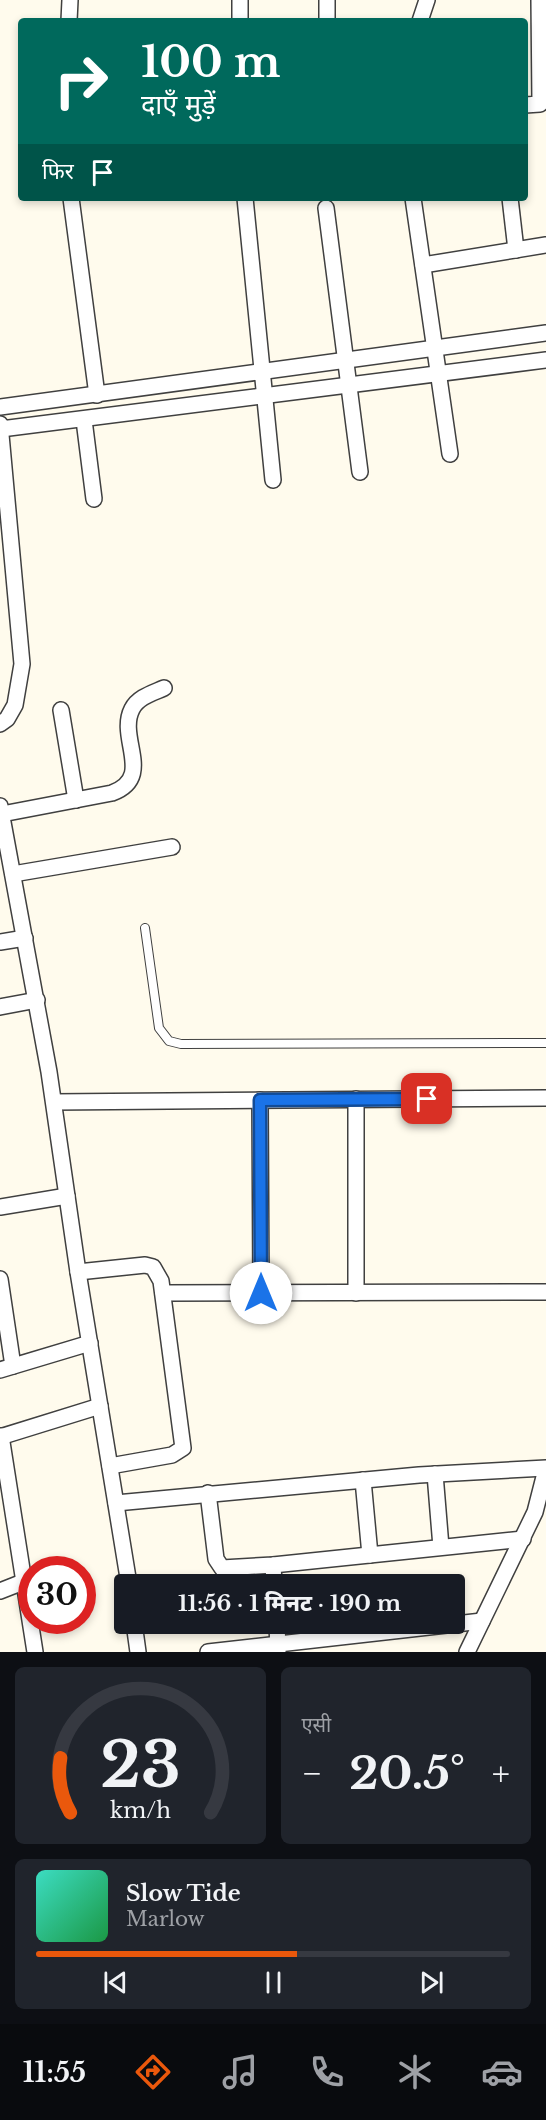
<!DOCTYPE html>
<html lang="hi">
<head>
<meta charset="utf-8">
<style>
	body { margin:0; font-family:"Libre Baskerville","Noto Sans Devanagari",serif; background:#20242c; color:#f1f3f6; height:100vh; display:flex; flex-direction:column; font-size:22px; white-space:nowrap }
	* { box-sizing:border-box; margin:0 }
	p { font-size:20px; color:#9ea1a6 }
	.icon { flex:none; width:33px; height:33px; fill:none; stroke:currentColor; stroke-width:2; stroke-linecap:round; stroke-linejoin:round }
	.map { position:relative; height:1652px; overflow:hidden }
	.details { display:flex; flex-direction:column; gap:15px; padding:15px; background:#0d0f14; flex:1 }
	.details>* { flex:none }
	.top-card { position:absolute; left:18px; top:18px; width:510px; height:183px; border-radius:6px; box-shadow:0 3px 9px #0003; background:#00695c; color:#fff; overflow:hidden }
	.speed { position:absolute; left:18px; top:1556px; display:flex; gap:12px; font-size:30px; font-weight:700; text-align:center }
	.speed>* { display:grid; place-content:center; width:78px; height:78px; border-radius:50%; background:#171b24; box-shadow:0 3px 9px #0003; line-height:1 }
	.speed .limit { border:9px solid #d22; background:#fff; color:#111 }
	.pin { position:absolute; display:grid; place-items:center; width:51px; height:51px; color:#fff; margin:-26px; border-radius:12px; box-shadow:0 3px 9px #0006 }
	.me { position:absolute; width:66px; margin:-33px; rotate:0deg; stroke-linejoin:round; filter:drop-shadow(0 0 4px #0008) }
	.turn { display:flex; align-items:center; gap:21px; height:126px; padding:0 24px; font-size:27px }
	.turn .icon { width:78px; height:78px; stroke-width:2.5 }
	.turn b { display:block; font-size:42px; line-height:51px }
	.then { display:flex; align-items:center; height:57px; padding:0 24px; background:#0003; gap:12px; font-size:22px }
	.big { font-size:45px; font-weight:800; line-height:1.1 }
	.details .widget { flex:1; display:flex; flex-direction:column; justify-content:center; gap:9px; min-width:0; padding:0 21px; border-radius:9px; background:#20242c }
	.details .dial { align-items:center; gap:0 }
	.dial svg { height:156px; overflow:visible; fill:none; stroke:#363941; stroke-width:7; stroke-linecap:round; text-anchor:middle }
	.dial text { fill:#f1f3f6; stroke:none }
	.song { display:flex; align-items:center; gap:18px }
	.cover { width:72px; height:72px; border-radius:9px; background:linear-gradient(135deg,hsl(170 70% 55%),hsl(140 70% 35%)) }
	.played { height:6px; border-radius:3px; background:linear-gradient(90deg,#ea580c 55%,#363941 55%) }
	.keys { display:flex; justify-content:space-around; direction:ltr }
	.heat { display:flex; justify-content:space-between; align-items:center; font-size:33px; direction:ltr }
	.details .tiles { flex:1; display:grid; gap:15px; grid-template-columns:1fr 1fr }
	.widget:last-child { grid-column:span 2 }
	.trip { position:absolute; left:114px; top:1574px; width:351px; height:60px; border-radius:6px; background:#171b24; box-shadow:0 3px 9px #0003; font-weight:800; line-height:60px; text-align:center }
	.tab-bar { display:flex; height:96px; justify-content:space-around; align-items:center; background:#090b0e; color:#9ea1a6 }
	.tab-bar .icon { width:42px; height:42px }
	.tab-bar .on { color:#ea580c }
	.tab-bar b { font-size:27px; color:#f1f3f6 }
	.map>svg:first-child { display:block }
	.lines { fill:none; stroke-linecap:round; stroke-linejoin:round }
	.lane-casing { stroke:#404040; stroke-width:10 }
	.street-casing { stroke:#404040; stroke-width:18 }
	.lane { stroke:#fff; stroke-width:8 }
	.street { stroke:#fff; stroke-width:15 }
	.route-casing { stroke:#114b97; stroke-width:15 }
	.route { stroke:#1a73e8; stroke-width:10 }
</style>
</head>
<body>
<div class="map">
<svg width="546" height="1652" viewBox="0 0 546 1652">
	<rect width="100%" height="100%" fill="#fffbed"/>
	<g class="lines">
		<defs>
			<polyline id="lane" points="145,928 159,1028 169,1041 181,1044 546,1043"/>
			<g id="street">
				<polyline points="240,0 240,21"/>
				<polyline points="327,0 327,21"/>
				<polyline points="69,21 70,0"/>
				<polyline points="420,21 427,0"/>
				<polyline points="525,105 540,104 539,0"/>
				<polyline points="71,198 97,395"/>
				<polyline points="245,198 273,480"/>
				<polyline points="413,198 450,454"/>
				<polyline points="510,198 516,250"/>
				<polyline points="326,208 360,472"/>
				<polyline points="423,265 546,245"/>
				<polyline points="0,407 546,333"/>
				<polyline points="84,420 94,499"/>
				<polyline points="0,424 22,664 15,705 7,719 0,724"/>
				<polyline points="1,429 546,360"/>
				<polyline points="61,710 76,800"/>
				<polyline points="0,806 49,1072 78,1272 129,1584"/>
				<path d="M2,814L112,793C155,777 117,738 132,709C138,697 153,693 164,688"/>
				<polyline points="13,874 172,847"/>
				<polyline points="0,942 25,938"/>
				<polyline points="0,1007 37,1000"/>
				<polyline points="260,1100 261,1293"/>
				<polyline points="54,1102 546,1098"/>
				<polyline points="0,1207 67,1196"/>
				<polyline points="78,1272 145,1265 153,1267 161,1281 183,1448 172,1455 110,1466"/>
				<polyline points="0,1279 13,1366"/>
				<polyline points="163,1293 546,1292"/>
				<polyline points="356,1293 356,1099"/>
				<polyline points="0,1370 90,1343"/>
				<polyline points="1,1436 35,1652"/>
				<polyline points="0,1437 100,1406"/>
				<polyline points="435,1474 441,1547"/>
				<polyline points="363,1480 370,1555"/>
				<polyline points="208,1493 216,1559 222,1568 273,1565 523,1539"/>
				<polyline points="116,1503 419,1475 546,1468"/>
				<polyline points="273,1565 274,1584"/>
				<polyline points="0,1591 23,1582"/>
				<polyline points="134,1623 138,1652"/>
				<polyline points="277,1623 278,1652"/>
				<polyline points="208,1652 482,1621"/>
				<polyline points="467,1652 535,1512 546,1469"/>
			</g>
		</defs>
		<!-- lane casing -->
		<use href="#lane" class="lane-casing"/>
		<!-- street casing -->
		<use href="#street" class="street-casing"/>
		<!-- lane -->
		<use href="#lane" class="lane"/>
		<!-- street -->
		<use href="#street" class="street"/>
	</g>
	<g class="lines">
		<defs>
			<polyline id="route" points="261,1293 260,1100 427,1099"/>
		</defs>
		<!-- route casing -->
		<use href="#route" class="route-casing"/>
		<!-- route -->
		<use href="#route" class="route"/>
	</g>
</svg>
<div class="speed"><div class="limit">30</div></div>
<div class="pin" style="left:427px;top:1099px;background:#d93025"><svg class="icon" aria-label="arrive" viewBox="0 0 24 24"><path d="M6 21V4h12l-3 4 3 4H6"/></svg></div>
<svg class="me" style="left:261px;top:1293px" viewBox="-20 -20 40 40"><circle r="19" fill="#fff"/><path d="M0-13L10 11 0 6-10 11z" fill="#1a73e8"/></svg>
<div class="trip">11:56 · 1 मिनट · 190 m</div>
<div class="top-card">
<div class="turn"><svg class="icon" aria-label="right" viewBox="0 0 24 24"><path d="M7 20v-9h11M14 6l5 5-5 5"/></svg><div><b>100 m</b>दाएँ मुड़ें</div></div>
<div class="then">फिर<svg class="icon" aria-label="arrive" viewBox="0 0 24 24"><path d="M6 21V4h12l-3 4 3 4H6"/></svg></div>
</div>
</div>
<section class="details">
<div class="tiles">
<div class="widget dial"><svg viewBox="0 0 100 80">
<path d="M14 69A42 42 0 1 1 86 69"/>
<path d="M14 69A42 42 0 0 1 9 41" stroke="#ea580c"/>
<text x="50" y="56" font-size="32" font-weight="700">23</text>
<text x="50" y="72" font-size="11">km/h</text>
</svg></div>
<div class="widget"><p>एसी</p>
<div class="heat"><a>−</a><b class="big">20.5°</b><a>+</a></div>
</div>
<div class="widget">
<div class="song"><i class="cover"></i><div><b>Slow Tide</b><p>Marlow</p></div></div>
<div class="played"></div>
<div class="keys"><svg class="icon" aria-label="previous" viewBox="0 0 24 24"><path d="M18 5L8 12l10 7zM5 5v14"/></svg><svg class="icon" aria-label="pause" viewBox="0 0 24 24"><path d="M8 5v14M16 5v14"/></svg><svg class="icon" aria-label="next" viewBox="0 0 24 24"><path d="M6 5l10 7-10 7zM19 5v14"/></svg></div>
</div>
</div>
</section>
<nav class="tab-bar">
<b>11:55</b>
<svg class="icon on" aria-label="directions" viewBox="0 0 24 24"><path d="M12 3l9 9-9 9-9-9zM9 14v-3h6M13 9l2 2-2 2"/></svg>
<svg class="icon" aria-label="music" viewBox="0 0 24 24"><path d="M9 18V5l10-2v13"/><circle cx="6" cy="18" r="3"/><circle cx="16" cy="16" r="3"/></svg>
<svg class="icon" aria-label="phone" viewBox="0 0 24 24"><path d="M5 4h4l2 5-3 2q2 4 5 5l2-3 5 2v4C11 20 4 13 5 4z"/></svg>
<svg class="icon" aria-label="climate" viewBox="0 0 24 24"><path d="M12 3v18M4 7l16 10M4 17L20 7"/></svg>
<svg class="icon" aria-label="car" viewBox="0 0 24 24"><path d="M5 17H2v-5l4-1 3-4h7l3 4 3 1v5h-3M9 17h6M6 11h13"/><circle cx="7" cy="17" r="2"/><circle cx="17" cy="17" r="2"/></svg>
</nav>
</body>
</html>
